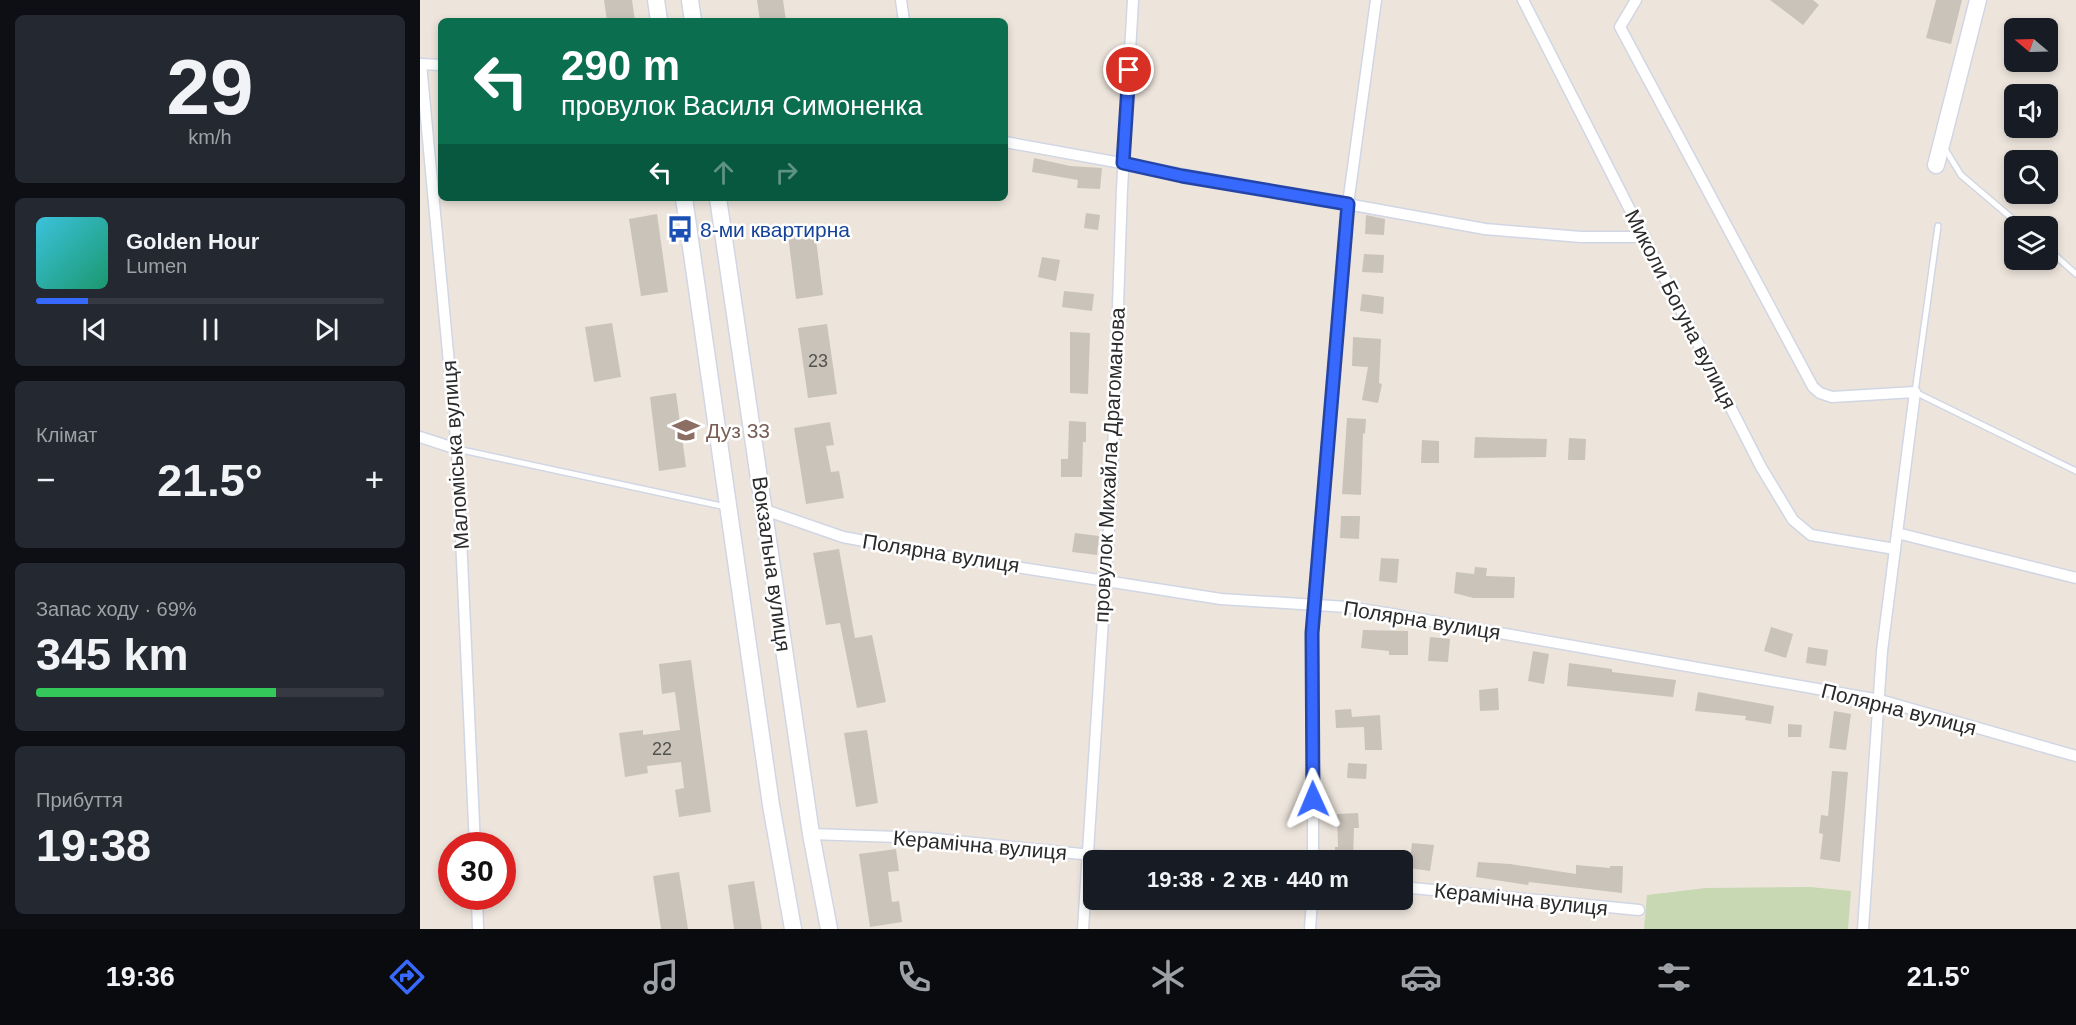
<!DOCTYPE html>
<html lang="uk">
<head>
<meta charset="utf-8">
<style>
	body { margin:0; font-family:Arial,sans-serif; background:#242831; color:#f1f3f6; height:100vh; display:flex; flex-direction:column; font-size:22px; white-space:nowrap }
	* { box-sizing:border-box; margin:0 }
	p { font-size:20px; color:#9ea1a6 }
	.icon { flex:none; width:33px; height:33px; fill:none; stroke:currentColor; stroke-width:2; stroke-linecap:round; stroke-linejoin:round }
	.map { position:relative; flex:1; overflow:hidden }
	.panel { display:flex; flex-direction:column; gap:15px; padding:15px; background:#0d0f14; width:420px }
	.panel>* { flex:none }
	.top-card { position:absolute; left:18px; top:18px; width:570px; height:183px; border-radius:9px; box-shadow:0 3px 9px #0003; background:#0b6e4f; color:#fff; overflow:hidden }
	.needle { width:39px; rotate:289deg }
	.controls { position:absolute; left:1584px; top:18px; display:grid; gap:12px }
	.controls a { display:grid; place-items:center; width:54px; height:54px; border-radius:9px; background:#171b24; box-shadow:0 3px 9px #0003; font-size:30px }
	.speed { position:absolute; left:18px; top:832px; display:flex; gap:12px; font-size:30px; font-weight:700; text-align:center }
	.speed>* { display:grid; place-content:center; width:78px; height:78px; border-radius:50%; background:#171b24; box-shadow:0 3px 9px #0003; line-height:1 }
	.speed .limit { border:9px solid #d22; background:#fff; color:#111 }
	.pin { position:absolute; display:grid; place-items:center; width:51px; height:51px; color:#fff; margin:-26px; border:3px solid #fff; border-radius:50%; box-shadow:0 2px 6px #0007 }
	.me { position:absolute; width:66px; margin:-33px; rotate:359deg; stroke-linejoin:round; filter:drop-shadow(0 0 4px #0008) }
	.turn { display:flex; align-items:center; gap:21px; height:126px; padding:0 24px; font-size:27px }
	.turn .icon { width:78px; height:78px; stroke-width:2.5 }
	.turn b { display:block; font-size:42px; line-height:51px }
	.lanes { display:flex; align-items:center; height:57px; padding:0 24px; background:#0003; justify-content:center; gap:30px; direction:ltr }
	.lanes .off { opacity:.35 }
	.big { font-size:45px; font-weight:700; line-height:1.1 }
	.panel .card { flex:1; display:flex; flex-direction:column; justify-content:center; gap:9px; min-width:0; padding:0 21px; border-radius:9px; background:#242831 }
	.panel .dial { align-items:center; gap:0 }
	.dial b { font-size:78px; line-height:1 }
	.song { display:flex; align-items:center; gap:18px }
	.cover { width:72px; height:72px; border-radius:9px; background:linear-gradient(135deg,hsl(190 70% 55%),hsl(160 70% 35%)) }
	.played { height:6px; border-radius:3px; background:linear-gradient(90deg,#3769ff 15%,#363941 15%) }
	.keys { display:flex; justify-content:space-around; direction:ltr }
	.heat { display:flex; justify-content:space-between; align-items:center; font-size:33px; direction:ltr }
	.charge { height:9px; border-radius:4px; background:linear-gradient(90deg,#34c759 69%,#363941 0) }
	.trip { position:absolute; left:663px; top:850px; width:330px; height:60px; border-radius:9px; background:#171b24; box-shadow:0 3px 9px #0003; font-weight:700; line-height:60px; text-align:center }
	.menu { display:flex; height:96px; justify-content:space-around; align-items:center; background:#090b0e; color:#9ea1a6 }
	.menu .icon { width:42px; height:42px }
	.menu .on { color:#3769ff }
	.menu b { font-size:27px; color:#f1f3f6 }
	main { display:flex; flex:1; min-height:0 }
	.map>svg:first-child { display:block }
	.cemetery { fill:#c7d8b2 }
	.building { fill:#c9c3ba }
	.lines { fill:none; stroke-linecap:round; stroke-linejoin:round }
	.lane-casing { stroke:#d1d6e4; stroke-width:8 }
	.street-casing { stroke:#d1d6e4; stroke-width:13 }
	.secondary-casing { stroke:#d1d6e4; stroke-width:19 }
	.lane { stroke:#fff; stroke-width:5 }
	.street { stroke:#fff; stroke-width:10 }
	.secondary { stroke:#fff; stroke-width:16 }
	.route-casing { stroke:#2444a6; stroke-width:15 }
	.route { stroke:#3769ff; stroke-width:10 }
	.labels { text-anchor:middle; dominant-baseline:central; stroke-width:5; stroke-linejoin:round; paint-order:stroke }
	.number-label { font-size:18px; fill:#52514f }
	.transit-label { font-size:21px; fill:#164399; stroke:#fff; text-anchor:start }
	.street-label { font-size:21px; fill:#2b2b2b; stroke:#fff }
	.education-label { font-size:21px; fill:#785e54; stroke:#fff; text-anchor:start }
</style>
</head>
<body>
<main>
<section class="panel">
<div class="card dial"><b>29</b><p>km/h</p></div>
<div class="card">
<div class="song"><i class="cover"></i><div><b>Golden Hour</b><p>Lumen</p></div></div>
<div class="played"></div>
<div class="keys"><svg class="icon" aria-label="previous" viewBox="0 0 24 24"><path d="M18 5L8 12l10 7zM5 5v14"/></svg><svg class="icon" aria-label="pause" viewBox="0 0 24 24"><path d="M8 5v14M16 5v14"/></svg><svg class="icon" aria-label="next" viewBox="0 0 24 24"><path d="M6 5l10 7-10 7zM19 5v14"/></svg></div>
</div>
<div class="card"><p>Клімат</p>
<div class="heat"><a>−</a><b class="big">21.5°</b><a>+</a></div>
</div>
<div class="card"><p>Запас ходу · 69%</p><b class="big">345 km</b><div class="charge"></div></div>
<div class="card"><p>Прибуття</p><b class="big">19:38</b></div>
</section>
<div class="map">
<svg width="1656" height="929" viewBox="0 0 1656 929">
	<rect width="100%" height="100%" fill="#ede5dc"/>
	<!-- cemetery -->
	<polygon class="cemetery" points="1390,887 1431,891 1428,929 1224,929 1227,895 1286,888"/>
	<!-- building -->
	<g class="building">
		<polygon points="184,0 212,0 215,21 187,21"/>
		<polygon points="337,0 363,0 366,21 340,21"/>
		<polygon points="1350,0 1393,0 1399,5 1383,25"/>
		<polygon points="1516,0 1542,0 1531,44 1506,38"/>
		<polygon points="614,158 650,166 682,168 680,189 657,188 658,180 612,172"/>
		<polygon points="666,213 680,215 678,230 664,228"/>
		<polygon points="237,214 248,292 221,296 209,219"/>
		<polygon points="946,215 965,219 964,235 945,234"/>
		<polygon points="394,224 403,295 376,299 367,227"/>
		<polygon points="944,254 964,255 963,273 942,272"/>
		<polygon points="622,257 640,260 636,281 618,277"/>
		<polygon points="644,291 674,294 672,311 642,307"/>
		<polygon points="942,294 964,297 963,314 940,311"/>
		<polygon points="192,323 201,377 174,382 165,327"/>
		<polygon points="407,324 417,394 388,398 378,328"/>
		<polygon points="650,332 670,333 668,394 650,393"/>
		<polygon points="933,337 961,339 959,383 962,384 958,403 942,400 948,367 932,366"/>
		<polygon points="256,393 266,467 239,471 230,397"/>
		<polygon points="927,418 946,419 945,434 943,433 941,495 922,494"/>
		<polygon points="649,421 666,422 666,442 663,442 662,477 641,477 641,459 648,459"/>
		<polygon points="410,422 414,445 406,446 411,472 419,471 424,498 386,504 374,428"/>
		<polygon points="1055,437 1127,439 1126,457 1054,458"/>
		<polygon points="1149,438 1166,439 1165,460 1148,460"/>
		<polygon points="1002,440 1019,441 1019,463 1001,463"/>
		<polygon points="921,516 940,516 939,539 920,538"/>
		<polygon points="655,533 679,536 677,555 652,552"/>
		<polygon points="419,549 435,638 452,635 466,702 437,708 420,623 406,625 393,553"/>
		<polygon points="961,558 979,559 977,583 959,581"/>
		<polygon points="1055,567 1067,568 1066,576 1095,577 1094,598 1053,598 1034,593 1036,572 1054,574"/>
		<polygon points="1351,627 1373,634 1366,658 1344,651"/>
		<polygon points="943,630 988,631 988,655 969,655 969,651 941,648"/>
		<polygon points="1010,637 1030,639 1028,662 1008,661"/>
		<polygon points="1388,647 1408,650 1406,666 1386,663"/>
		<polygon points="1113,651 1129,654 1124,684 1108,681"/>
		<polygon points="271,660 291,812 259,817 255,790 264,788 261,762 227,766 228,773 205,777 199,733 223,730 223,735 260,730 255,692 242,694 239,664"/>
		<polygon points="1149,663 1192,669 1192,672 1256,680 1253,697 1147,686"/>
		<polygon points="1078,688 1079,710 1060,711 1059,690"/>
		<polygon points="1278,692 1354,706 1351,724 1325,720 1326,716 1275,711"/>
		<polygon points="931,709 932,717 960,715 962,750 945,750 944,727 916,728 915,710"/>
		<polygon points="1414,711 1431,714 1426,750 1409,748"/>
		<polygon points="1368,724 1382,725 1381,737 1368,737"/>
		<polygon points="447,730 458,803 436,807 424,733"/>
		<polygon points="928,763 947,764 946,779 927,778"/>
		<polygon points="1412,771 1428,772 1420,862 1400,859 1403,834 1399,833 1401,815 1408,816"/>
		<polygon points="938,813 939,828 934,828 933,861 915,861 915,847 918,847 917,814"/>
		<polygon points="992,843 1014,845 1010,871 989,868"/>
		<polygon points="476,849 479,871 468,872 472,902 479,901 482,922 450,927 439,854"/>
		<polygon points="1058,862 1090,864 1156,874 1156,865 1190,868 1190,866 1203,866 1202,893 1109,882 1108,885 1056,877"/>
		<polygon points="259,872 268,929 241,929 233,876"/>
		<polygon points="334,881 342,929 314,929 308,885"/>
	</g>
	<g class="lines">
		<defs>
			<g id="lane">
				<polyline points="1525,149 1541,175 1601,226"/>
				<polyline points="1518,226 1495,392 1656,471"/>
				<polyline points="1628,249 1656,274"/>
				<polyline points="37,449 306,507"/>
			</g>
			<g id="street">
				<polyline points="481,0 484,21"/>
				<polyline points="1103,0 1341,467 1373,520 1391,535 1475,549"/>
				<polyline points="1216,0 1200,27 1393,387 1400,393 1412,397 1495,392 1462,651 1443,929"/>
				<polyline points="0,64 21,65"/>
				<polyline points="1,64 37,449 55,846"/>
				<polyline points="585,142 1065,229 1161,237 1225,237"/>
				<polyline points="0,437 37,449"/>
				<polyline points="345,510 423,537 513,554 801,599 927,607 972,614 1460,700 1656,756"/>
				<polyline points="1477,533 1656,578"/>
				<polyline points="391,834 507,838 729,861"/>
				<polyline points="893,861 893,633 928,204 956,0"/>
				<polyline points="982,887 1219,910"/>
				<polyline points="57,897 58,929"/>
				<polyline points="663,929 692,481 702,189 713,0"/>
				<polyline points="890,929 892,900"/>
			</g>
			<g id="secondary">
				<polyline points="236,0 239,21"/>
				<polyline points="270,0 273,21"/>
				<polyline points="1516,165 1558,0"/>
				<polyline points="264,198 351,805 373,929"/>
				<polyline points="298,198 391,834 409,929"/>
			</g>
		</defs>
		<!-- lane casing -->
		<use href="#lane" class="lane-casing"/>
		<!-- street casing -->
		<use href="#street" class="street-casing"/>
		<!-- secondary casing -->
		<use href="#secondary" class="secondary-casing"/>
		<!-- lane -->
		<use href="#lane" class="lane"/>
		<!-- street -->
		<use href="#street" class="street"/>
		<!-- secondary -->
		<use href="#secondary" class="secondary"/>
	</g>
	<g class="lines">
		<defs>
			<polyline id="route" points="709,70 703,163 762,176 928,204 892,633 893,799"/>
		</defs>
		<!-- route casing -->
		<use href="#route" class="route-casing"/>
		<!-- route -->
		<use href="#route" class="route"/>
	</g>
	<!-- icons -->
	<defs>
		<symbol id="bus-bare" viewBox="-9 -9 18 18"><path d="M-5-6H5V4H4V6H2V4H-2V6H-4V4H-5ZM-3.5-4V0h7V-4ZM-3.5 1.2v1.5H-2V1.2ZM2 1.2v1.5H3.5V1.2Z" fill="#1a4fb4" stroke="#fff" stroke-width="2.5" paint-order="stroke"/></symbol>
		<symbol id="school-bare" viewBox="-9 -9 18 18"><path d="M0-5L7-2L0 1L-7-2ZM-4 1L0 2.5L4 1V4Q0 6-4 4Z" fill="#8d6e63" stroke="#fff" stroke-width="2.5" paint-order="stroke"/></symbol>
	</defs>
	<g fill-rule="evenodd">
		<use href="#bus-bare" x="241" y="210" width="38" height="38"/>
		<use href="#school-bare" x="247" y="411" width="38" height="38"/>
	</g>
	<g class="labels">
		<!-- number labels -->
		<g class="number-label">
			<text x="398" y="361">23</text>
			<text x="242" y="749">22</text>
		</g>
		<!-- transit labels -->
		<g class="transit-label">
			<text x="280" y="229">8-ми квартирна</text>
		</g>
		<!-- street labels -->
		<g class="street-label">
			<text transform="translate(1261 309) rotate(63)">Миколи Богуна вулиця</text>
			<text transform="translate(35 455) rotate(-94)">Маломіська вулиця</text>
			<text transform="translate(689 465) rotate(-87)">провулок Михайла Драгоманова</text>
			<text transform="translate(521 553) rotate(9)">Полярна вулиця</text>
			<text transform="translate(352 564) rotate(82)">Вокзальна вулиця</text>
			<text transform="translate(1002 620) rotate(9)">Полярна вулиця</text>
			<text transform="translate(1479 709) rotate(14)">Полярна вулиця</text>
			<text transform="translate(560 845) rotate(5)">Керамічна вулиця</text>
			<text transform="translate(1101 899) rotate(6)">Керамічна вулиця</text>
		</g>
		<!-- education labels -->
		<g class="education-label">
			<text x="286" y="430">Дуз 33</text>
		</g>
	</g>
</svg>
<div class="controls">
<a><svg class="needle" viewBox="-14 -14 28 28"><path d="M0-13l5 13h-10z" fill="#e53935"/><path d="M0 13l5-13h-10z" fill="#9ea1a6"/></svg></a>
<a><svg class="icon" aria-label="sound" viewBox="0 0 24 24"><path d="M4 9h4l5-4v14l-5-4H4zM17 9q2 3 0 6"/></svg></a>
<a><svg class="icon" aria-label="search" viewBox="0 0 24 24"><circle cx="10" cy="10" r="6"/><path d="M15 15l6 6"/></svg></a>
<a><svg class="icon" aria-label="layers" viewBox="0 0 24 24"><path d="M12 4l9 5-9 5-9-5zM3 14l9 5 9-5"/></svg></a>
</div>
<div class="speed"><div class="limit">30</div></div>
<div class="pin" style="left:709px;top:70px;background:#d93025"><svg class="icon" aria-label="arrive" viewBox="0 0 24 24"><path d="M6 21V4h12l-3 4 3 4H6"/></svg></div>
<svg class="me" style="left:893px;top:799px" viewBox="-20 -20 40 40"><path d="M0-17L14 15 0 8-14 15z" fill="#3769ff" stroke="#fff" stroke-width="4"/></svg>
<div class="trip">19:38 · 2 хв · 440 m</div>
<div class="top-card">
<div class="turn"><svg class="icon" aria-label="left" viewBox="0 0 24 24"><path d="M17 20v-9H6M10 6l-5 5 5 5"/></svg><div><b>290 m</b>провулок Василя Симоненка</div></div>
<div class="lanes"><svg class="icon" aria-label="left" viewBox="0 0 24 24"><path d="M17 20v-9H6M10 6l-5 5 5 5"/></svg><svg class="icon off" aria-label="ahead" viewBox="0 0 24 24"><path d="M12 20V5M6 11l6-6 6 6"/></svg><svg class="icon off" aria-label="right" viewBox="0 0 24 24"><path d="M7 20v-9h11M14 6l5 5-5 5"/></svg></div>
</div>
</div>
</main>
<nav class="menu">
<b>19:36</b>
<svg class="icon on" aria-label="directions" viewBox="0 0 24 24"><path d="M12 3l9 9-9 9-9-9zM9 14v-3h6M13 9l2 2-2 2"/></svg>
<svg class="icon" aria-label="music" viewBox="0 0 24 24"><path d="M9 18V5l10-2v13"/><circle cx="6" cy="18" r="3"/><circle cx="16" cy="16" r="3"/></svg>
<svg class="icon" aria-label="phone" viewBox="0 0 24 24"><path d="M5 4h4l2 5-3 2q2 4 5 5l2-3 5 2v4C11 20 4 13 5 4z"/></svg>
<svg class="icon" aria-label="climate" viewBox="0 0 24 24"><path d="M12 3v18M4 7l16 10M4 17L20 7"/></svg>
<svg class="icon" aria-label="car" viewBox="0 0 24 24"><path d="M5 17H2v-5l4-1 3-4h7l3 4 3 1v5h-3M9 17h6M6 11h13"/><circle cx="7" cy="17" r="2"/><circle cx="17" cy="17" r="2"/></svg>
<svg class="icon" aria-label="filters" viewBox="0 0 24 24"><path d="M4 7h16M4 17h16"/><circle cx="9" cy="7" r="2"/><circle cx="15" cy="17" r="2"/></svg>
<b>21.5°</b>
</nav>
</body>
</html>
